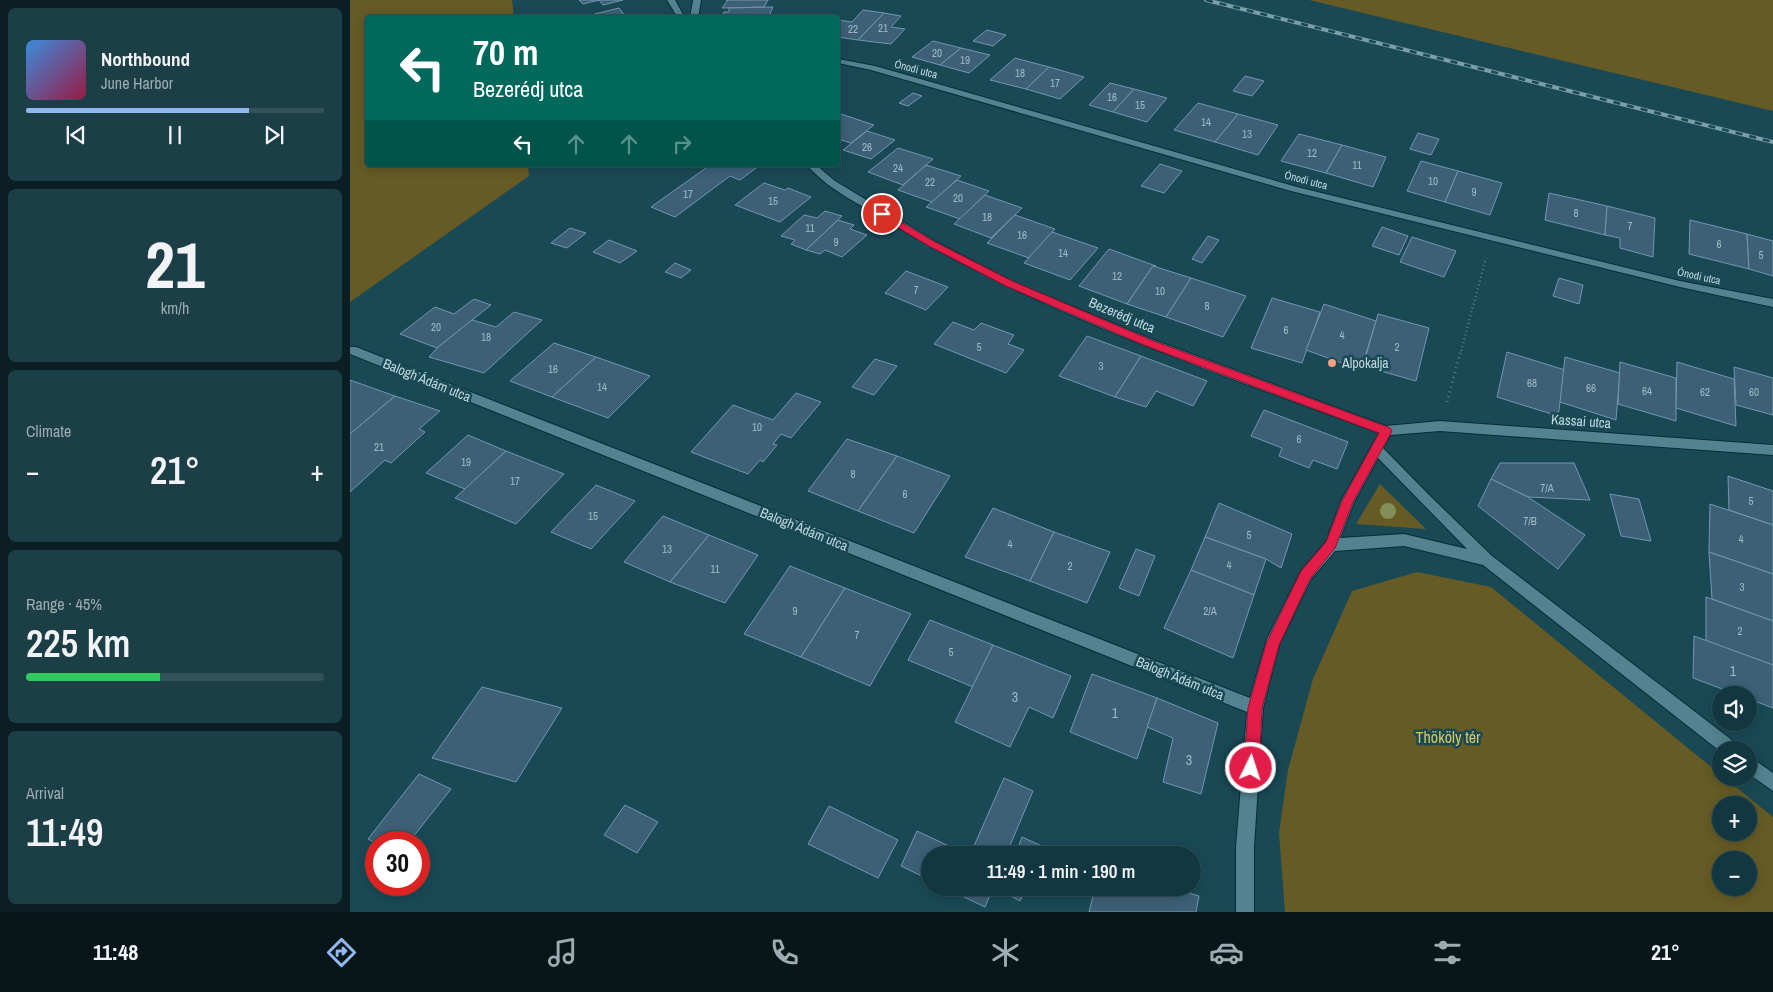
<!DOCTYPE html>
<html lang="en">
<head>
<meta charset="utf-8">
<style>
	body { margin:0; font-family:"Archivo Narrow",sans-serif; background:#1c3f47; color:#f1f3f6; height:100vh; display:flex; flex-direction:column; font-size:19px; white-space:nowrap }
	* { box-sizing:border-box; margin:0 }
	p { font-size:16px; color:#9dacb1 }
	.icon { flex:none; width:28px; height:28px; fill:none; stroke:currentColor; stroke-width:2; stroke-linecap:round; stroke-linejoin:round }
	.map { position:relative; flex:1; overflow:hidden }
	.sheet { display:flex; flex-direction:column; gap:8px; padding:8px; background:#0a1e23; width:350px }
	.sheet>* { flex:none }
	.guide { position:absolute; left:15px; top:15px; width:475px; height:152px; border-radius:5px; box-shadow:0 2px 12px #0003,0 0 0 1px #325159; background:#00695c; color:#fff; overflow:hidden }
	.tools { position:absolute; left:1362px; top:686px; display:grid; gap:10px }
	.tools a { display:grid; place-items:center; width:45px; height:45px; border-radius:50%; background:#133740; box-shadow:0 2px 12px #0003,0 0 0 1px #325159; font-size:25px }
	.speed { position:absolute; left:15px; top:831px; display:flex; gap:10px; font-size:25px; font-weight:700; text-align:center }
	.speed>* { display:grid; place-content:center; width:65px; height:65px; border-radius:50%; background:#133740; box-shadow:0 2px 12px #0003,0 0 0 1px #325159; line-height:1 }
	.speed .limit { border:8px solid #d22; background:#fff; color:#111 }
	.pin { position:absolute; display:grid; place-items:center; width:42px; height:42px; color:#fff; margin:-21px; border:2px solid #fff; border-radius:50%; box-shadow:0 1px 5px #0007 }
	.me { position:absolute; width:55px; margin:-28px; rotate:4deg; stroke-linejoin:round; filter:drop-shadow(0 0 4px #0008) }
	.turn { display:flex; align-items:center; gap:18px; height:105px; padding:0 25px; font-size:22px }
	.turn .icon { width:65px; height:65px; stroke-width:2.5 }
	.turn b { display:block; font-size:35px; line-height:42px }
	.lanes { display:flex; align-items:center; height:48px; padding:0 25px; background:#0003; justify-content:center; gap:25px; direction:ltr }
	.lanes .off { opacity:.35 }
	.big { font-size:38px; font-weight:600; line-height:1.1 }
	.sheet .card { flex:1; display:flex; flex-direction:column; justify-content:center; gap:8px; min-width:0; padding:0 18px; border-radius:8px; background:#1c3f47 }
	.sheet .dial { align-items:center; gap:0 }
	.dial b { font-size:65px; line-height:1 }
	.song { display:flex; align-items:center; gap:15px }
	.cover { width:60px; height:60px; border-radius:8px; background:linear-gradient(135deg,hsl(210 70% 55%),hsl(340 70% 35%)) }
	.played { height:5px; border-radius:2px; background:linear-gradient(90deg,#90b9f0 75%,#325159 75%) }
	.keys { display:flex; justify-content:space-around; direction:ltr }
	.heat { display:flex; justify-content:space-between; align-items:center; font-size:28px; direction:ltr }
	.charge { height:8px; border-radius:4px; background:linear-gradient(90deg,#34c759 45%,#325159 0) }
	.trip { position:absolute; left:571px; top:846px; width:280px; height:50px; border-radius:25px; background:#133740; box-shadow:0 2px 12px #0003,0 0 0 1px #325159; font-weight:600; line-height:50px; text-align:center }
	.tabs { display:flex; height:80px; justify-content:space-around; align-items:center; background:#08161a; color:#9dacb1 }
	.tabs .icon { width:35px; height:35px }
	.tabs .on { color:#90b9f0 }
	.tabs b { font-size:22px; color:#f1f3f6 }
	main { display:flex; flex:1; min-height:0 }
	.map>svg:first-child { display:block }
	.green { fill:#665b25; fill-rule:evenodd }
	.building { fill:#3d6077; stroke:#7297b0 }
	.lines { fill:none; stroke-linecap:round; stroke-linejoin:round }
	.minor-casing { stroke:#082d37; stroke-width:2 }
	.path-far1 { stroke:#537b86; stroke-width:2.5; stroke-dasharray:1 3; stroke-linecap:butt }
	.path { stroke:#537b86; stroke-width:3; stroke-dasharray:1 4; stroke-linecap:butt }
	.minor { fill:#538290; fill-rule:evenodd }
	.rail-casing { stroke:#7c9ea8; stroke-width:4 }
	.rail { stroke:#194955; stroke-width:2.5; stroke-dasharray:7; stroke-linecap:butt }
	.tree { fill:#848e5a }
	.route { fill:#e11d48; stroke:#92132f }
	.poi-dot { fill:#f39f84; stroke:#194955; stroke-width:2 }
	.labels { text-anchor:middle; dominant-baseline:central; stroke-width:5; stroke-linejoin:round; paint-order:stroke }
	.number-label { font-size:11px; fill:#9fbac6 }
	.far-street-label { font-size:11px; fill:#c0d8e0; stroke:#194955 }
	.street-label { font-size:14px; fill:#c0d8e0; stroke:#194955 }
	.poi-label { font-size:14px; fill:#c0d8e0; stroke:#194955; text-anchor:start }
	.near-number-label { font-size:14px; fill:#9fbac6 }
	.near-park-label { font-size:16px; fill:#dbc75f; stroke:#194955 }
</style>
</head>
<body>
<main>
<section class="sheet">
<div class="card">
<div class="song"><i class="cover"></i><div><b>Northbound</b><p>June Harbor</p></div></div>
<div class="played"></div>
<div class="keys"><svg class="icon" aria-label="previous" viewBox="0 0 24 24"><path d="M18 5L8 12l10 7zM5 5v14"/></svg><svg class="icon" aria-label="pause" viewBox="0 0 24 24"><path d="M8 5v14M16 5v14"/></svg><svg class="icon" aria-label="next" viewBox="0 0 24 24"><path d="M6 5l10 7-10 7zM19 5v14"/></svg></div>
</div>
<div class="card dial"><b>21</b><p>km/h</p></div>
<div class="card"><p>Climate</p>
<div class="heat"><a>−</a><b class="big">21°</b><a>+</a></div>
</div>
<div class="card"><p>Range · 45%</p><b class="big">225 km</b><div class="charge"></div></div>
<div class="card"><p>Arrival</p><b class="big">11:49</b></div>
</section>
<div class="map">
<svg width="1423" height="912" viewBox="0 0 1423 912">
	<rect width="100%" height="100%" fill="#194955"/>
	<!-- green -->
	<g class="green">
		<polygon points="0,0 162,0 164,17 18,18 18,165 178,165 179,176 0,302"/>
		<polygon points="959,0 1423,0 1423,111"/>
		<polygon points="1030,484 1076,529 1006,524"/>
		<path d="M1067,572L1141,587L1371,775V778H1375L1423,817V912H935L929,833L938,770L963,679L1002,591ZM1371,805H1399V832H1371ZM1371,860H1399V888H1371Z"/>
	</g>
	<!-- building -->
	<g class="building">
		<polygon points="229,0 273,0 253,5 249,0 233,4"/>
		<polygon points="376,0 418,0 414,7 372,8 378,0"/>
		<polygon points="423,7 418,18 371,17 374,12 379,12 379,8"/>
		<polygon points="269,8 276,17 288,14 291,18 237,18 237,16"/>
		<polygon points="513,10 534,13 508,40 488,37 488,20 502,22"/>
		<polygon points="534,13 551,16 541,27 555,29 541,44 508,40"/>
		<polygon points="637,30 656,35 643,46 623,41"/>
		<polygon points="583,41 611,48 590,65 562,57"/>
		<polygon points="611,48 640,55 619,73 590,65"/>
		<polygon points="665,58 699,67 676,89 640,80"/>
		<polygon points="699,67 734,77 710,99 676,89"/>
		<polygon points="895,76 914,81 902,96 883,91"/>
		<polygon points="760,83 784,89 763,112 739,105"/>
		<polygon points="784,89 817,98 797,122 763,112"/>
		<polygon points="563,93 572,96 558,106 549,103"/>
		<polygon points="848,103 888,114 865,142 824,130"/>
		<polygon points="488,113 524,125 501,143 488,139"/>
		<polygon points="888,114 928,125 908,155 865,142"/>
		<polygon points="517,131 545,140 521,159 493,150"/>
		<polygon points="1068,133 1089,139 1081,155 1060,149"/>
		<polygon points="949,134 992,145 976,173 931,161"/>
		<polygon points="992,145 1036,157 1023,187 976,173"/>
		<polygon points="548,148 583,159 553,185 518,172"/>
		<polygon points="1071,161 1108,171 1095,202 1057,191"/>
		<polygon points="810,164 832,171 814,193 791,186"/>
		<polygon points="348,165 410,165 390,180 380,176 325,217 301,207 356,168"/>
		<polygon points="576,165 611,176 582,202 548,190"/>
		<polygon points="1108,171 1152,183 1140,215 1095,202"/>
		<polygon points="607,180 639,191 610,219 576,207"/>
		<polygon points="414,183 435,190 438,188 461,197 430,222 385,205"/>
		<polygon points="1199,193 1257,206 1255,235 1195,220"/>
		<polygon points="635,195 672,208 641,238 604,224"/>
		<polygon points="1257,206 1305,218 1303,257 1270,248 1270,238 1255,235"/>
		<polygon points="475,211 492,216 456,250 441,244 445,240 431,236 454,215 467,218"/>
		<polygon points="665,215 705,229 679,258 637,243"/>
		<polygon points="488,220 504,225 500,229 517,235 492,257 475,250 470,254 456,250"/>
		<polygon points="1340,220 1397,234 1399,269 1339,254"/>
		<polygon points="1032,227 1058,236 1049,255 1022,246"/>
		<polygon points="220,228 236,233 217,248 201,243"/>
		<polygon points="702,232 748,248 720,280 674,263"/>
		<polygon points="1397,234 1423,241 1423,276 1399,269"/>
		<polygon points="858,236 869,240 852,263 842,259"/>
		<polygon points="1062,237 1106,251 1094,277 1050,262"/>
		<polygon points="259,240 287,251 270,263 243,252"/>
		<polygon points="759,249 806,266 803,266 777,304 729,286"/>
		<polygon points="325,263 341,270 331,278 315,272"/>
		<polygon points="803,266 841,278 816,317 777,304"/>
		<polygon points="556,271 598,287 576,310 535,293"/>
		<polygon points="841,278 896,296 873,337 816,317"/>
		<polygon points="1209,278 1233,285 1229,304 1203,296"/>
		<polygon points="922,298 970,312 952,363 901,348"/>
		<polygon points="124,299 141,305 87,348 50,334 85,307 104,314"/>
		<polygon points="974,304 1026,321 1011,370 956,350"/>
		<polygon points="164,312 192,320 134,373 79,357 87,348 122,320 146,327"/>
		<polygon points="1028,314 1079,328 1066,381 1013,366"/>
		<polygon points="603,322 624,330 631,323 664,335 658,344 674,350 656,373 584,344"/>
		<polygon points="737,336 791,356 765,397 709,376"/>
		<polygon points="204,343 246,357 202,397 160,381"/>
		<polygon points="1157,352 1215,370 1208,416 1147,397"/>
		<polygon points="791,356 857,381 843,406 806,391 796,407 765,397"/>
		<polygon points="246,357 300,376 258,418 202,397"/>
		<polygon points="1215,357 1270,373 1266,420 1210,402"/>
		<polygon points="525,359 547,366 524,395 502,387"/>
		<polygon points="1270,362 1326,378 1326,421 1268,404"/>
		<polygon points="1327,362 1384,379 1386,426 1326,408"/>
		<polygon points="1384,367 1423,378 1423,415 1386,405"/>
		<polygon points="0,380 45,396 0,434"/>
		<polygon points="446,393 471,402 441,438 431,434 423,444 427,445 413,462 410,460 398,474 341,452 383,405 423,420"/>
		<polygon points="45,396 90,411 69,429 75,432 41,463 35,460 0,492 0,434"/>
		<polygon points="914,410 998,442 987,469 963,460 959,468 929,456 932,448 901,436"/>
		<polygon points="118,435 156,451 115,489 76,473"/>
		<polygon points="497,439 547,456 508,511 458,491"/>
		<polygon points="156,451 214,474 166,524 105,498"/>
		<polygon points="547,456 600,476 564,533 508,511"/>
		<polygon points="1150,463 1224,463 1240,500 1178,497 1141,479"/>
		<polygon points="1378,476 1423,491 1423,525 1379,510"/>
		<polygon points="1141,479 1178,497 1235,535 1208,569 1128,506"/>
		<polygon points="246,485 285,501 241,549 201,532"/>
		<polygon points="1260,494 1289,499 1301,541 1271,536"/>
		<polygon points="869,503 942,534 931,568 916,559 855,537"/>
		<polygon points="1360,504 1423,525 1423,574 1359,552"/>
		<polygon points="643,508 704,532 680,581 615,557"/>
		<polygon points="313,516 359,535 320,582 274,562"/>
		<polygon points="704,532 760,552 737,603 680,581"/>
		<polygon points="359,535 408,555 375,603 320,582"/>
		<polygon points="855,537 916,559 904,595 841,570"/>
		<polygon points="786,549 805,556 789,596 769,588"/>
		<polygon points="1359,552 1423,574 1423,621 1362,599"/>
		<polygon points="440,566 495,588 451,657 394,634"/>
		<polygon points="841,570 904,595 883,658 814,628"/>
		<polygon points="495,588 561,614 520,686 451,657"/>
		<polygon points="1356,597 1423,621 1423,665 1356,641"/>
		<polygon points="580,620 643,645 623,687 558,660"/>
		<polygon points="1344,636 1423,665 1423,708 1399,699 1399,695 1388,695 1343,678"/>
		<polygon points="643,645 721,676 703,718 679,707 660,747 605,722"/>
		<polygon points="742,674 807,698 787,759 720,732"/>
		<polygon points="132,687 212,708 166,782 82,758"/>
		<polygon points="807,698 868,723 851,794 813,782 823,738 797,727"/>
		<polygon points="69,774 101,789 59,842 26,843 18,839"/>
		<polygon points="654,778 683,791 656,855 620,855"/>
		<polygon points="275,805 308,822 287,853 254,835"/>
		<polygon points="479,806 548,840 528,878 458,844"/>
		<polygon points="567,831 618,855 580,855 580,880 551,866"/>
		<polygon points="672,837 692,846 688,855 665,855"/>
		<polygon points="595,888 643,888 635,907"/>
		<polygon points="651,888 676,888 670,901 650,890"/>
		<polygon points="745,888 821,888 849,896 846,912 739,912"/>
	</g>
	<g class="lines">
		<defs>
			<g id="minor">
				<polygon points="317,0 325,0 335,18 328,18"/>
				<polygon points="343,0 351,0 348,18 340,18"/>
				<polygon points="488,59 525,66 947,187 1330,281 1423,299 1423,307 1330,287 941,191 521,70 488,63"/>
				<path d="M457,165H466L485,181L586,242L663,282L801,339L1036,426L1090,421L1423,445V455L1090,431L1040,435L1033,448L1080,496L1142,556L1387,744L1389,750H1371V752L1133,565L1054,546L985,551L961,579L929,645L913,708L904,847V912H886V847L897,712L0,354V347H6L900,698L917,639L951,571L976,542L991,501L1029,433C862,371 690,314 537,221C510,204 477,189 457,165ZM1028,458L1117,549L1054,534L990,538L1004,502Z"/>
				<polygon points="1399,756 1423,773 1423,791 1399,774"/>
			</g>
		</defs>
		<!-- minor casing -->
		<use href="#minor" class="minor-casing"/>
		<!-- path-far1 -->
		<polyline class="path-far1" points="1111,351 1136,258"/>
		<!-- path -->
		<polyline class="path" points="1097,402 1111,350"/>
		<!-- minor -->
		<use href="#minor" class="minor"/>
		<defs>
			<polyline id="rail" points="856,0 1423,142"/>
		</defs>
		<!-- rail casing -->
		<use href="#rail" class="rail-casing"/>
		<!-- rail -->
		<use href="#rail" class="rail"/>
	</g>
	<!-- trees -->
	<circle class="tree" cx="1038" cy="511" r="8"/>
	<!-- route -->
	<polygon class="route" points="532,211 585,242 662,281 801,340 1040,428 1042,431 1003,502 985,548 960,579 929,645 912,708 909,768 906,773 901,775 896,773 894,768 898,708 916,644 951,571 976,542 992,501 1029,433 794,345 656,286 579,246 529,216 529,212"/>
	<!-- markers -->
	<circle class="poi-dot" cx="982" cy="363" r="5"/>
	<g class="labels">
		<!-- number labels -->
		<g class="number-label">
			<text x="533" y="28">21</text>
			<text x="503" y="29">22</text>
			<text x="587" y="53">20</text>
			<text x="615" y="60">19</text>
			<text x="670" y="73">18</text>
			<text x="705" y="83">17</text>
			<text x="762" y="97">16</text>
			<text x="790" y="105">15</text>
			<text x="856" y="122">14</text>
			<text x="897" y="134">13</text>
			<text x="517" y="147">26</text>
			<text x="962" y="153">12</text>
			<text x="1007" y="165">11</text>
			<text x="548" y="168">24</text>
			<text x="1083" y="181">10</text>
			<text x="580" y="182">22</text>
			<text x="1124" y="192">9</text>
			<text x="338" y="194">17</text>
			<text x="608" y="198">20</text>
			<text x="423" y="201">15</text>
			<text x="1226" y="213">8</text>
			<text x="637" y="217">18</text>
			<text x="1280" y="226">7</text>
			<text x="460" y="228">11</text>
			<text x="672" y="235">16</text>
			<text x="486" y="242">9</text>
			<text x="1369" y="244">6</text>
			<text x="713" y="253">14</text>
			<text x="1411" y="255">5</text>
			<text x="767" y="276">12</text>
			<text x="566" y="290">7</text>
			<text x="810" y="291">10</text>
			<text x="857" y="306">8</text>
			<text x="86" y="327">20</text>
			<text x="936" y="330">6</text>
			<text x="992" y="335">4</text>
			<text x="136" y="337">18</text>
			<text x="629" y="347">5</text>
			<text x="1047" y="347">2</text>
			<text x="751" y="366">3</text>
			<text x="203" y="369">16</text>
			<text x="1182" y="383">68</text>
			<text x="252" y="387">14</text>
			<text x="1241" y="388">66</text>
			<text x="1297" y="391">64</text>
			<text x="1355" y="392">62</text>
			<text x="1404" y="392">60</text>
			<text x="407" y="427">10</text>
			<text x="949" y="439">6</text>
			<text x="29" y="447">21</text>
			<text x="116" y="462">19</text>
			<text x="503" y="474">8</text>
			<text x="165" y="481">17</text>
			<text x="1197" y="488">7/A</text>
			<text x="555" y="494">6</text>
			<text x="1401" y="501">5</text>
			<text x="243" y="516">15</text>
			<text x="1180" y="521">7/B</text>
			<text x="899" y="535">5</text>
			<text x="1391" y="539">4</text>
			<text x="660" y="544">4</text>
			<text x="317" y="549">13</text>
			<text x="879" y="565">4</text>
			<text x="720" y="566">2</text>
			<text x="365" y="569">11</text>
			<text x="1392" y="587">3</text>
			<text x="445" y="611">9</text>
			<text x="860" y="611">2/A</text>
			<text x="1390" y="631">2</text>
			<text x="507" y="635">7</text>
			<text x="601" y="652">5</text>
		</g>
		<!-- far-street labels -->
		<g class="far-street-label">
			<text transform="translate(566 69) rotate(15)">Ónodi utca</text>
			<text transform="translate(956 180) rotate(15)">Ónodi utca</text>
			<text transform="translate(1349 276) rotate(12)">Ónodi utca</text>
		</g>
		<!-- street labels -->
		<g class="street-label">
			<text transform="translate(772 315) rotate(23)">Bezerédj utca</text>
			<text transform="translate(77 380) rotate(22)">Balogh Ádám utca</text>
			<text transform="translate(1231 421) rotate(4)">Kassai utca</text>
			<text transform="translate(454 529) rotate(22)">Balogh Ádám utca</text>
			<text transform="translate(830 678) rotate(22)">Balogh Ádám utca</text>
		</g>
		<!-- poi labels -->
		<g class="poi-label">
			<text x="992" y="363">Alpokalja</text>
		</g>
		<!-- near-number labels -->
		<g class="near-number-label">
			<text x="1383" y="671">1</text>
			<text x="665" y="697">3</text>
			<text x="765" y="713">1</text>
			<text x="839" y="760">3</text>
		</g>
		<!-- near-park labels -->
		<g class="near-park-label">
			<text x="1098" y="737">Thököly tér</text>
		</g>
	</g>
</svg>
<div class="tools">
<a><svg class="icon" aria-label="sound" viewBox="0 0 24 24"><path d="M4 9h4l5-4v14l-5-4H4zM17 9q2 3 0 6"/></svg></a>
<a><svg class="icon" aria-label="layers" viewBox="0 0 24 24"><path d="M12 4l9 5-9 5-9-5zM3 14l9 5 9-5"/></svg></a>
<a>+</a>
<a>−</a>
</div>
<div class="speed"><div class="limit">30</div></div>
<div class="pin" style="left:532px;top:214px;background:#d93025"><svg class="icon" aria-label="arrive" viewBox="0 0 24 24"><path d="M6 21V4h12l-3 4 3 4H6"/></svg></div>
<svg class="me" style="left:901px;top:768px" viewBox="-20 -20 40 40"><circle r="17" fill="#e11d48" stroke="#fff" stroke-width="3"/><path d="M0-11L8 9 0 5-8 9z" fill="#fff"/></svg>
<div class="trip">11:49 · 1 min · 190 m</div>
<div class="guide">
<div class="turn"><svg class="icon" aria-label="left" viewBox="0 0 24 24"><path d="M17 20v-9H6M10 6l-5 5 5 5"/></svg><div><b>70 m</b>Bezerédj utca</div></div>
<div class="lanes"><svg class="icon" aria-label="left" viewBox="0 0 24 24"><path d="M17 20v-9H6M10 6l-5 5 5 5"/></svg><svg class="icon off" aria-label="ahead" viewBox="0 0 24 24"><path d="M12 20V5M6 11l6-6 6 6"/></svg><svg class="icon off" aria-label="ahead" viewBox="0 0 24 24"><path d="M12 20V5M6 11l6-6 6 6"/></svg><svg class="icon off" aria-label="right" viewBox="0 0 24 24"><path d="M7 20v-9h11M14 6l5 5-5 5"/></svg></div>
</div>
</div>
</main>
<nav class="tabs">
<b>11:48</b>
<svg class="icon on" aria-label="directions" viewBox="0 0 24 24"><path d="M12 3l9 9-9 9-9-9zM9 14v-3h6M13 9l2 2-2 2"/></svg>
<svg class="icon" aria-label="music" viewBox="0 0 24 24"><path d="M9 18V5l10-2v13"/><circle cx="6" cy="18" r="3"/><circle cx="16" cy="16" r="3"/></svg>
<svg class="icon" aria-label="phone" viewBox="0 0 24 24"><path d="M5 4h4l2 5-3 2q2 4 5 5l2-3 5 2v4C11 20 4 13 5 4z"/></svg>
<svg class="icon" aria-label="climate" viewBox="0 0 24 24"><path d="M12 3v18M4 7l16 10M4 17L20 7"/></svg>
<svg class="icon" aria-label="car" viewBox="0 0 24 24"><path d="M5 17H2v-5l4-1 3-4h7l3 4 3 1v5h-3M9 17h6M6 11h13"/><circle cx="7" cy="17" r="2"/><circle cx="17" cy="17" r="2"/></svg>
<svg class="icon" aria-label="filters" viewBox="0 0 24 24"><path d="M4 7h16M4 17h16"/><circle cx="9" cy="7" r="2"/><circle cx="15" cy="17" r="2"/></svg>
<b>21°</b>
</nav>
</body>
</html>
